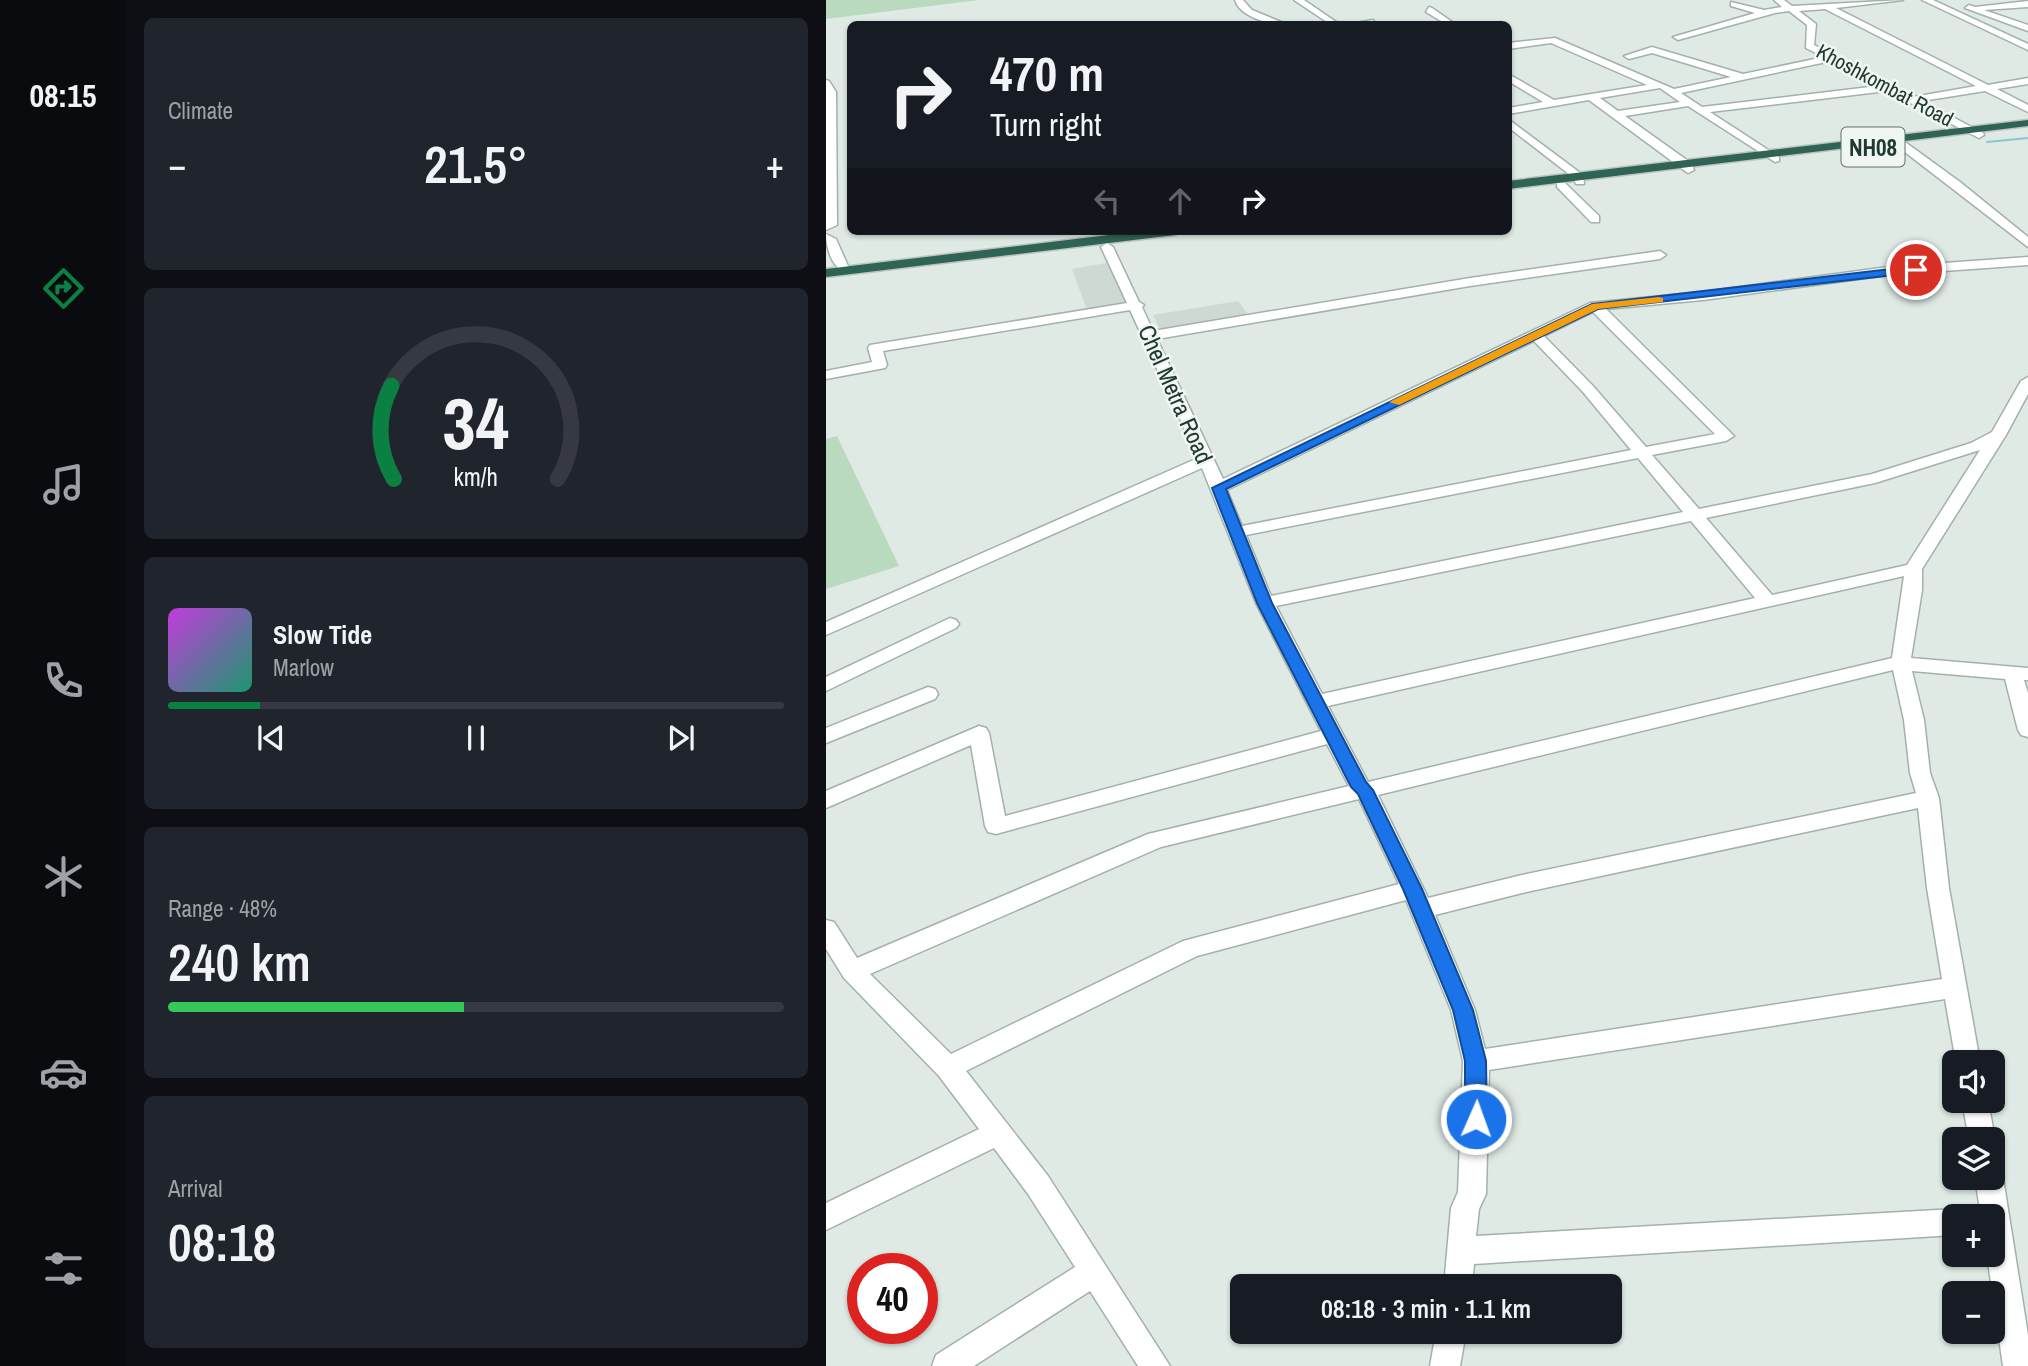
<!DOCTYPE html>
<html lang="en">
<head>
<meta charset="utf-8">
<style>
	body { margin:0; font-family:"Archivo Narrow",sans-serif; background:#20242c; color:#f1f3f6; height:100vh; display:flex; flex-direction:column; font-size:26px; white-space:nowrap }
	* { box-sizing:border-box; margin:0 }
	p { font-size:23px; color:#9ea1a6 }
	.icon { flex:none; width:38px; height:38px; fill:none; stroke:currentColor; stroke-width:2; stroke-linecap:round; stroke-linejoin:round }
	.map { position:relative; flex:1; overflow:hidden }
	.side { display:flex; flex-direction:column; gap:18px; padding:18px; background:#0d0f14; width:700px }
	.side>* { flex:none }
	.hud { position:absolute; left:21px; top:21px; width:665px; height:214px; border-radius:10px; box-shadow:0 2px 5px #0004; background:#171b24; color:#f1f3f6; overflow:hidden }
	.tools { position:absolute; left:1116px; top:1050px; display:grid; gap:14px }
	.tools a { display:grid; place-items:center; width:63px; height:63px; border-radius:10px; background:#171b24; box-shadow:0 2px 5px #0004; font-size:35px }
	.speed { position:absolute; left:21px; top:1253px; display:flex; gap:14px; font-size:35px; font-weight:700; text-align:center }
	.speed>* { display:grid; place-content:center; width:91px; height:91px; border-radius:50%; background:#171b24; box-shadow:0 2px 5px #0004; line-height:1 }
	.speed .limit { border:10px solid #d22; background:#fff; color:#111 }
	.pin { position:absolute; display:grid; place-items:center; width:60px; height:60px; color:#fff; margin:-30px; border:4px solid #fff; border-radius:50%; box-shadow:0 2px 7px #0007 }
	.me { position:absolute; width:77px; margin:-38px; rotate:2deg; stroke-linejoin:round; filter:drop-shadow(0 0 5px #0008) }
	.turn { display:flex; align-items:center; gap:24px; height:147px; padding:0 28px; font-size:32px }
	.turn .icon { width:91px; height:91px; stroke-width:2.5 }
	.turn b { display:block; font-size:49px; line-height:60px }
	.lanes { display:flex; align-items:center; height:66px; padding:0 28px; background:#0003; justify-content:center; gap:35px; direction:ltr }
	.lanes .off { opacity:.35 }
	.big { font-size:52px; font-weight:600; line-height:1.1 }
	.side .card { flex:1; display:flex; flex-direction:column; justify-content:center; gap:10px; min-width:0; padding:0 24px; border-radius:10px; background:#20242c }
	.side .dial { align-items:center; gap:0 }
	.dial svg { height:182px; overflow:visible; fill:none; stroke:#363941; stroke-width:7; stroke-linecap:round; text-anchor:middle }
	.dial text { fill:#f1f3f6; stroke:none }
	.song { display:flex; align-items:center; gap:21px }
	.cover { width:84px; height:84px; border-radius:10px; background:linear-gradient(135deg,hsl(290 70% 55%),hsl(160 70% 35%)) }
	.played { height:7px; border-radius:4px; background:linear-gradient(90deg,#0b8043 15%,#363941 15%) }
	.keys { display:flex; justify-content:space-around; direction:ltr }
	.heat { display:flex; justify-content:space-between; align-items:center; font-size:38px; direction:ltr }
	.charge { height:10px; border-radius:5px; background:linear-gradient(90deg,#34c759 48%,#363941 0) }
	.trip { position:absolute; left:404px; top:1274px; width:392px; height:70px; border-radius:10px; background:#171b24; box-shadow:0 2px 5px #0004; font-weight:600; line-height:70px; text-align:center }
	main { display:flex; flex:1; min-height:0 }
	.menu { display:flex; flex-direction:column; width:126px; justify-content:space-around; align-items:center; background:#090b0e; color:#9ea1a6 }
	.menu .icon { width:49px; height:49px }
	.menu .active { color:#0b8043 }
	.menu b { font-size:32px; color:#f1f3f6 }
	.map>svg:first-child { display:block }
	.built { fill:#ced9d3 }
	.green { fill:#b9dabf }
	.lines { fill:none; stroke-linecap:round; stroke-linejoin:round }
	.stream { stroke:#8ac7cc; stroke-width:2 }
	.minor-casing { stroke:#a2b1ab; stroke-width:3 }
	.highway-casing { stroke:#bcc4c1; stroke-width:3 }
	.minor { fill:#fff; fill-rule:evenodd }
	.highway { fill:#2f6354; fill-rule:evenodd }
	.route { fill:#1a73e8; stroke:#114b97; stroke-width:2 }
	.slow { fill:#f59e0b }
	.labels { text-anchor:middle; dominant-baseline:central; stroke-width:5; stroke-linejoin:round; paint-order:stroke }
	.far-street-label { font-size:21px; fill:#213931; stroke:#f0f7f2 }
	.shield { fill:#f0f7f2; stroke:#5f726b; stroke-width:2 }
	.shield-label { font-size:23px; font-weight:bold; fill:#213931 }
	.street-label { font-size:24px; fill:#213931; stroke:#f0f7f2 }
</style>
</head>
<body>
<main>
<nav class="menu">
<b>08:15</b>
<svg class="icon active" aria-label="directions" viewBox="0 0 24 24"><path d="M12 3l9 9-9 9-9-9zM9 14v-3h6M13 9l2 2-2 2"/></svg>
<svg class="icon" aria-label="music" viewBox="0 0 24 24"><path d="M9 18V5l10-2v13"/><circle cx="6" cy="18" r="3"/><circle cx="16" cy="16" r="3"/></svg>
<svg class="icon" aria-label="phone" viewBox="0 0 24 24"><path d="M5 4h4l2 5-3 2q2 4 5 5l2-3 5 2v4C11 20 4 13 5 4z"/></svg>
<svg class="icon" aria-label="climate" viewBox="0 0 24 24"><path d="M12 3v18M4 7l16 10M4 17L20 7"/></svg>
<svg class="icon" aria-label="car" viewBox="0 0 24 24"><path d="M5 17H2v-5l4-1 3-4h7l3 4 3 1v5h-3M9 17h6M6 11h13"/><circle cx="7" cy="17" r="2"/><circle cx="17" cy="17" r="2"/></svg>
<svg class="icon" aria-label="filters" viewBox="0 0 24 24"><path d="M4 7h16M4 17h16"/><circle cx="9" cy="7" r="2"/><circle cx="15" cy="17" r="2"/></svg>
</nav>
<section class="side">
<div class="card"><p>Climate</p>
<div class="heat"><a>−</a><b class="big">21.5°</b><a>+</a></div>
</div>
<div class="card dial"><svg viewBox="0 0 100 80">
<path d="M14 69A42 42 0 1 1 86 69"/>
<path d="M14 69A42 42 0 0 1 13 28" stroke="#0b8043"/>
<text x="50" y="56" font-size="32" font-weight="700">34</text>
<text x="50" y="72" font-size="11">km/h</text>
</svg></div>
<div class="card">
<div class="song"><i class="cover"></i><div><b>Slow Tide</b><p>Marlow</p></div></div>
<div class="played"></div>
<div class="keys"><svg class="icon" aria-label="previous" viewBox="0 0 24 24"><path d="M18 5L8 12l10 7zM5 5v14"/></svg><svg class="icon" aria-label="pause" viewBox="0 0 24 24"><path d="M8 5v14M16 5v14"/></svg><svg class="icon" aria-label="next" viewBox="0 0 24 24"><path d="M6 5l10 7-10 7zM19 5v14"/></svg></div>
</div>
<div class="card"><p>Range · 48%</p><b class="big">240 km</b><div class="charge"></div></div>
<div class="card"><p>Arrival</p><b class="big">08:18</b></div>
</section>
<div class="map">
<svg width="1202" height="1366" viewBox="0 0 1202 1366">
	<rect width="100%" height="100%" fill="#dfeae4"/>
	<!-- built -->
	<g class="built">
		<polygon points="286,262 301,304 261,310 246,269"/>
		<polygon points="412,301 424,317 336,333 327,315"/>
	</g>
	<!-- green -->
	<g class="green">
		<polygon points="0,0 153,0 0,19"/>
		<polygon points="11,436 73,566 0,589 0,439"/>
	</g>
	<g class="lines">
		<!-- stream -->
		<polyline class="stream" points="1161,142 1202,138"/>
		<defs>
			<g id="minor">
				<path d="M409,0H417L426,10L460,24C444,25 414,17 409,0Z"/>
				<polygon points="468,0 478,0 513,24 504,24"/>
				<path d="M948,0H958L966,6L1077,0L1010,8L1162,85L1202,78V84L1171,89L1202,105V112L1159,91L1096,101L1157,133L1158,135L1153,138L1061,91L884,112L953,157V161L949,162L862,106L799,116L865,163L868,170L862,173L763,100L682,114V108L717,102L682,81L684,75L728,100L821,85L725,43L682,49V43L729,38L848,89L905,77L826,53L803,59L798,56L826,47L917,74L998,57L980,48L981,25L963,11L949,13L852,40L847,37L929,13L905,6V2L938,10L956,7ZM999,9L1150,86L1087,97L988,45L990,24L973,11ZM1005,61L1052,86L876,107L855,93ZM834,88L854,102L792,111L774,98Z"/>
				<polygon points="1096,0 1107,0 1202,44 1202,50"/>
				<polygon points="1202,1 1202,7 1158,10 1202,25 1202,31 1139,8 1143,5 1149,7"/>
				<polygon points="603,7 606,8 629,24 620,24 600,12"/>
				<polygon points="547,20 550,24 534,24 535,22"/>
				<polygon points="0,80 3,81 10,92 11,225 0,230"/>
				<polygon points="682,119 757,175 758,184 750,184 748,178 682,127"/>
				<polygon points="1071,142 1079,142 1134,182 1202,237 1202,247 1071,146"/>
				<polygon points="731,183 739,183 773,216 773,222 765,222 731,187"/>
				<path d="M0,234L10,239L22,266L20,269L16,270C5,265 0,246 0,234Z"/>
				<path d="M281,243L287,247L313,302L318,305L316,307L327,331L644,278L834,251L840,255L834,259L644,286L331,339L397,479L764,303L877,292L1062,267L1202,257V265L1062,275L877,300L780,309L908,436L900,441L826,455L873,509L1046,474L1145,443L1166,432L1195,381L1202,377V394L1180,435L1096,569V590L1085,658L1202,668V680H1198L1202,693V737L1195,735L1192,730L1179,679L1086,671L1098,720L1104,773L1113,798L1123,888L1154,1062H1130L1119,999L663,1070L660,1194L653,1209L650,1236L1129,1209L1139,1213L1140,1216H1129V1235L648,1264L646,1286H618L625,1208L632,1192L637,1061L625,1010L580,900L371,956L140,1071L222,1176L344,1366H312L264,1291L148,1366H106L110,1355L249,1267L202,1194L168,1148L0,1230V1203L153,1129L113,1076L18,978L0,949V920L8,922L31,958L322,834L523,786L501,744L170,834L162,832L159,826L145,745L0,808V791L153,726L160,728L163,733L179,816L495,731L430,603L376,468L0,635V622L372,458L304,310L57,351L61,365L59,368L0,379V371L46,362L42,348L44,345L301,303L275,247ZM767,312L889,434L820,447L767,386L718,336ZM708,341L757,392L805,450L416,526L401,490ZM1154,450L1081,565L946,595L880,518L1049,483ZM812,458L857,512L445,596L420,535ZM865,521L929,598L496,694L450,606ZM1078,576L1066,658L542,782L502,706ZM1067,670L1078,720L1084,773L1090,793L696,875L602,898L552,795ZM533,799L573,884L357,941L125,1054L44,974L335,847ZM1092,808L1101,888L1116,979L659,1049L649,1010L609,915L696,893Z"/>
				<polygon points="124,618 130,620 133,624 130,628 0,691 0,677"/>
				<polygon points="102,687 109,689 112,694 109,699 0,743 0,728"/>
				<polygon points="1136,1101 1162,1101 1169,1139 1167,1143 1167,1139 1143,1139"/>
				<polygon points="1167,1167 1173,1169 1177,1178 1202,1335 1202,1366 1177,1366 1161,1255 1167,1255 1167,1216 1155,1216 1149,1178 1167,1178"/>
				<polygon points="610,1332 640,1332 634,1366 604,1366"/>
			</g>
			<g id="highway">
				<polygon points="1202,120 1202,126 682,189 682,181"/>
				<polygon points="316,231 356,231 349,235 0,277 0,269"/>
			</g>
		</defs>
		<!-- minor casing -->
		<use href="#minor" class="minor-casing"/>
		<!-- highway casing -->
		<use href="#highway" class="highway-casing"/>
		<!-- minor -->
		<use href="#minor" class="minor"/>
		<!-- highway -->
		<use href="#highway" class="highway"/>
	</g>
	<!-- route -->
	<polygon class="route" points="1090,266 1094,267 1094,272 772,309 400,489 446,603 540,782 547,790 596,889 647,1010 660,1061 661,1119 657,1126 650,1129 642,1126 639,1119 639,1061 627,1010 577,889 532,794 525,787 431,603 386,488 766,304"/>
	<!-- slow -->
	<polygon class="slow" points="833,297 837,298 837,302 772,309 573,405 563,402 766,304"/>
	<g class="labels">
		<!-- far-street labels -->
		<g class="far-street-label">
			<text transform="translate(1059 85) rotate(28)">Khoshkombat Road</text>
		</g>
		<!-- shield labels -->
		<rect class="shield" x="1015.5" y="127.5" width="63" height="39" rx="5"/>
		<g class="shield-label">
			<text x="1047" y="147">NH08</text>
		</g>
		<!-- street labels -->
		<g class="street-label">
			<text transform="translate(350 394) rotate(66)">Chel Metra Road</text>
		</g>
	</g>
</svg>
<div class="tools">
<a><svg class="icon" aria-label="sound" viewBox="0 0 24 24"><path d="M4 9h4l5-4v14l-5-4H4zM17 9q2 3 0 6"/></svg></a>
<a><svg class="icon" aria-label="layers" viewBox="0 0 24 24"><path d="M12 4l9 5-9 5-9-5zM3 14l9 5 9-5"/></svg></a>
<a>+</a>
<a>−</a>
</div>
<div class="speed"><div class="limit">40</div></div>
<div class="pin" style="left:1090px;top:270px;background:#d93025"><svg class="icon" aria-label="arrive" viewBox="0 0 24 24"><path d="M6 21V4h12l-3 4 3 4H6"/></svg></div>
<svg class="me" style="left:650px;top:1119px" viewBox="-20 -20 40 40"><circle r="17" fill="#1a73e8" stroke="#fff" stroke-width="3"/><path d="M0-11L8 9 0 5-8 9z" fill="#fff"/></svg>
<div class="trip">08:18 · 3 min · 1.1 km</div>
<div class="hud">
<div class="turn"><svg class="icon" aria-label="right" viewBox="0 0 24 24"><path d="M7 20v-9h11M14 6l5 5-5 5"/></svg><div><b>470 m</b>Turn right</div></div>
<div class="lanes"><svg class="icon off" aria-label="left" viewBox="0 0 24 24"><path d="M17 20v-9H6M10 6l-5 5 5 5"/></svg><svg class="icon off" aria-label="ahead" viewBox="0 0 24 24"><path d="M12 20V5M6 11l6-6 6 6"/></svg><svg class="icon" aria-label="right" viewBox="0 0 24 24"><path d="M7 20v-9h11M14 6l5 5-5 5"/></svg></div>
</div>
</div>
</main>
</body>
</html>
